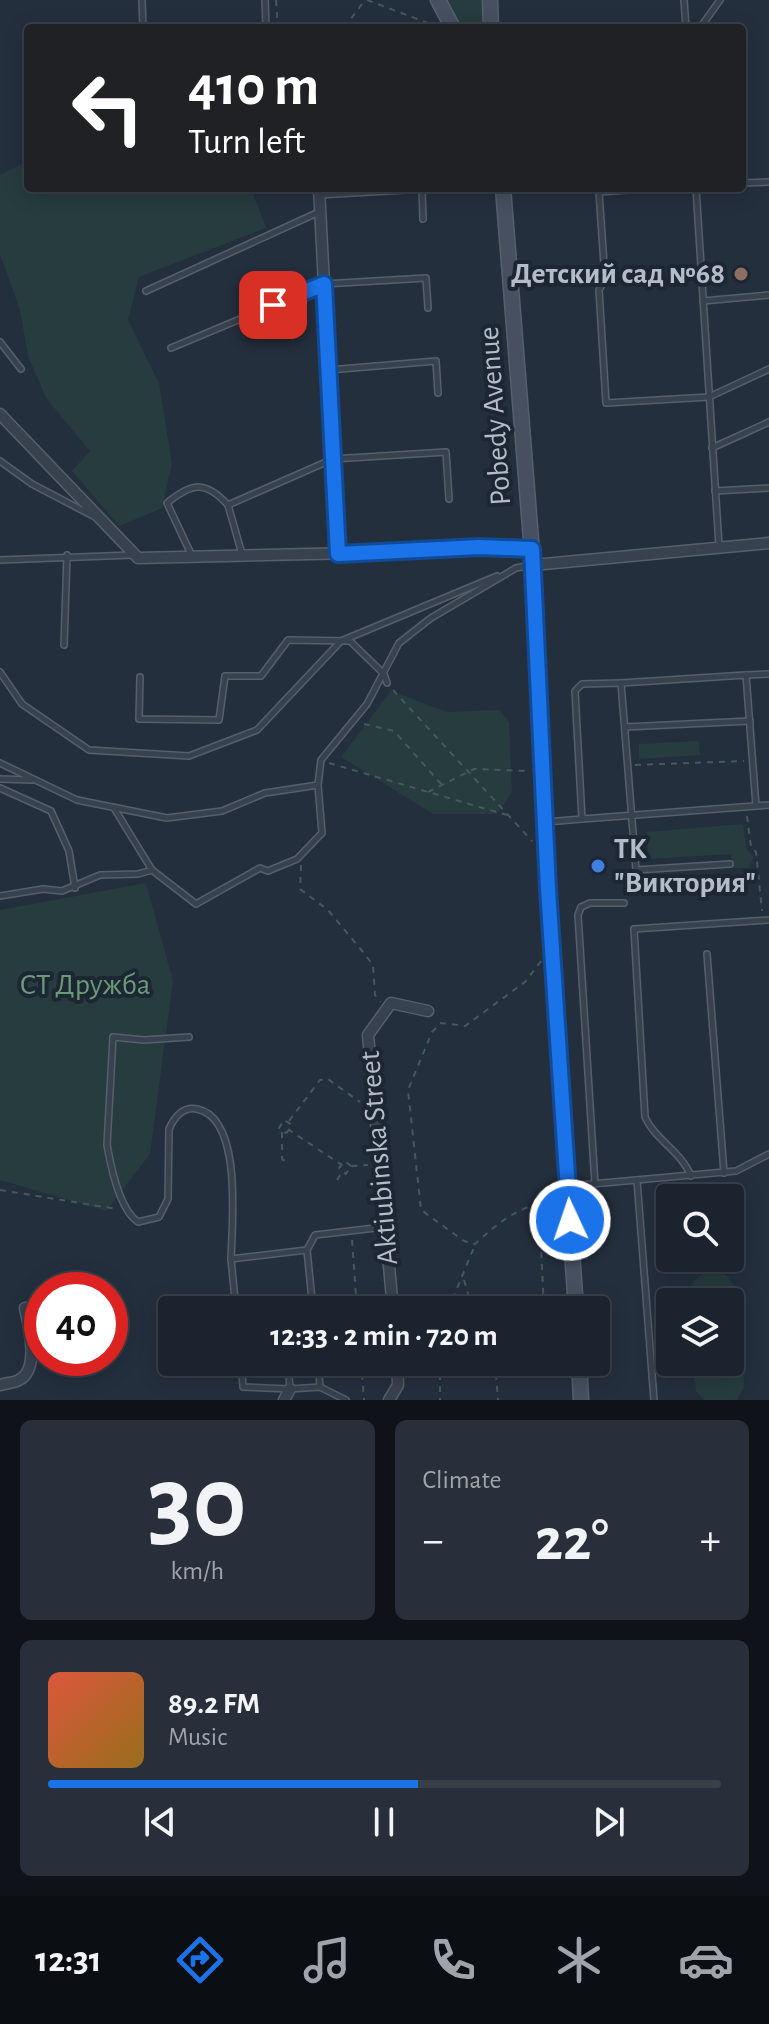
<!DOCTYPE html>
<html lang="en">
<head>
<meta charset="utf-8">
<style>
	body { margin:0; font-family:"Alegreya Sans",sans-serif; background:#282f3a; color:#f1f3f6; height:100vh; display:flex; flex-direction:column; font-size:30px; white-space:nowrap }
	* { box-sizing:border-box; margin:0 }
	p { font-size:26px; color:#a0a4aa }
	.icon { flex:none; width:44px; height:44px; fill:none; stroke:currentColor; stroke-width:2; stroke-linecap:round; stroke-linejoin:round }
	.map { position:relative; height:1400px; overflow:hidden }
	.panel { display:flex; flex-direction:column; gap:20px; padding:20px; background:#0f1319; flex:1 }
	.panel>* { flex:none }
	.top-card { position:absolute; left:24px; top:24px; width:722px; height:168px; border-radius:8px; box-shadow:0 4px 20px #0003,0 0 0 2px #39404a; background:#202124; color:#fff; overflow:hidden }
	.buttons { position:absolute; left:656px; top:1184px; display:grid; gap:16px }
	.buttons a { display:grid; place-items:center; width:88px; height:88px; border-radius:8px; background:#1b232e; box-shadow:0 4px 20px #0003,0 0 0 2px #39404a; font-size:40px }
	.speed { position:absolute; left:24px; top:1272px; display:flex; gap:16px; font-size:40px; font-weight:700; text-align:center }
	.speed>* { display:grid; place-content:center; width:104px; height:104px; border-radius:50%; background:#1b232e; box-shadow:0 4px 20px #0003,0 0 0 2px #39404a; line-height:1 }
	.speed .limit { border:12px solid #d22; background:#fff; color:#111 }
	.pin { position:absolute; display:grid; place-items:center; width:68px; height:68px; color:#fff; margin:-34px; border-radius:16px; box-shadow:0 4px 12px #0006 }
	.me { position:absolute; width:88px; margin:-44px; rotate:357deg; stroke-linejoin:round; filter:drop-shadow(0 0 6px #0008) }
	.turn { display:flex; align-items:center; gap:28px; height:168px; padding:0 32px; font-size:36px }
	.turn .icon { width:104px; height:104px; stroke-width:2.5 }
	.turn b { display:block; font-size:56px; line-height:68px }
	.big { font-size:60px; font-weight:700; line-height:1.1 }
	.panel .card { flex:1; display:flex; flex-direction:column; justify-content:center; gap:12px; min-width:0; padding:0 28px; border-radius:12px; background:#282f3a }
	.panel .dial { align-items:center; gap:0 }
	.dial b { font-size:104px; line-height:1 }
	.song { display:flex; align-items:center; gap:24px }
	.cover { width:96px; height:96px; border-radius:12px; background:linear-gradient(135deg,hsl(10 70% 55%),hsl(40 70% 35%)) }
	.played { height:8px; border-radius:4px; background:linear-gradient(90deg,#1a73e8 55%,#39404a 55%) }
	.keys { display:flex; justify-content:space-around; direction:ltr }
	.heat { display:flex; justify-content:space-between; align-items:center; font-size:44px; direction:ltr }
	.panel .tiles { flex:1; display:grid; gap:20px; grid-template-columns:1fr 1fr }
	.card:last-child { grid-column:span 2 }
	.trip { position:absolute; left:158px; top:1296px; width:452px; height:80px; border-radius:8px; background:#1b232e; box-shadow:0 4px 20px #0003,0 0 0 2px #39404a; font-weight:700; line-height:80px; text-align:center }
	.tabs { display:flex; height:128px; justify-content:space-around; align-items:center; background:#0b0e12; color:#a0a4aa }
	.tabs .icon { width:56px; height:56px }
	.tabs .on { color:#1a73e8 }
	.tabs b { font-size:36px; color:#f1f3f6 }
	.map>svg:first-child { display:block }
	.green { fill:#263c3f }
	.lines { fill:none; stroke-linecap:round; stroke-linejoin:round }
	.lane-casing { stroke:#565f6c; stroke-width:8 }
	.street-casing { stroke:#565f6c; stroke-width:13 }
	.secondary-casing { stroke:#565f6c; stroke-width:17 }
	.path { stroke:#44595c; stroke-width:2; stroke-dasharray:6 6; stroke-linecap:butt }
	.lane { stroke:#38414e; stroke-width:5 }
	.street { stroke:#38414e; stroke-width:10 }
	.secondary { stroke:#465061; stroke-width:14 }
	.route-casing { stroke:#114b97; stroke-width:20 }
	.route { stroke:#1a73e8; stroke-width:14 }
	.education-dot { fill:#8d6e63; stroke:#1d2633; stroke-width:3 }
	.shop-dot { fill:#3f7fe0; stroke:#1d2633; stroke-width:3 }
	.labels { text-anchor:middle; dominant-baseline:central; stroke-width:8; stroke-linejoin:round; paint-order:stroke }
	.poi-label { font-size:30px; font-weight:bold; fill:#b4bcc9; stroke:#1d2633; text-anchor:end }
	.street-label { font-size:30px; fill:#b4bcc9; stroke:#1d2633 }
	.park-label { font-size:30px; fill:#6b9a76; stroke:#1d2633 }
</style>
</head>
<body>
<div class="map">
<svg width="769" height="1400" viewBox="0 0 769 1400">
	<rect width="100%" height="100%" fill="#242f3e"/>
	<!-- green -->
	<g class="green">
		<polygon points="444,0 481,0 484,28 460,28"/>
		<polygon points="28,161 28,188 251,188 266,228 139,277 128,320 159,383 172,464 162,508 119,526 72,471 90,451 46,398 28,356 20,310 0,254 0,175"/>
		<polygon points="391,691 447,712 500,710 509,723 512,792 497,814 433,814 341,757"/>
		<polygon points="699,741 700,755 639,759 639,744"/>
		<polygon points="743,824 747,850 754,858 748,868 734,868 731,854 649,859 647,832"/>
		<polygon points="146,883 173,981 150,1154 106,1211 0,1180 0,910"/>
		<path d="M709,1271L726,1275L740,1294L744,1387L737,1400H704L696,1391L693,1362H730V1302H687C686,1286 696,1277 709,1271Z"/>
	</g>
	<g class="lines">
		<defs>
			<g id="lane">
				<polyline points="142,0 143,28"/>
				<polyline points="265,0 266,28"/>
				<polyline points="684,0 686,28"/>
				<polyline points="700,28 720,0"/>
				<polyline points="742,183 769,182"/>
				<polyline points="657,188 599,192 605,279 599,290 606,403 709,397 769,369"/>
				<polyline points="696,188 719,546"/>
				<polyline points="320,195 422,189 423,219"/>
				<polyline points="146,291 319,212"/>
				<polyline points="703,301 769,295"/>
				<polyline points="0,342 21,369"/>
				<polyline points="171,348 324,284 426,278 428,308"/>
				<polyline points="329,370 436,361 438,393"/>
				<polyline points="712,448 769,422"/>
				<polyline points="0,461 32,484 95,517"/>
				<polyline points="715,491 769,488"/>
				<path d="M191,554L167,503C193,482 206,481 228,505"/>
				<polyline points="242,554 228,505 333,459 446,452 449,499"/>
				<polyline points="0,560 132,555"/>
				<polyline points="64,645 67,555"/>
				<polyline points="0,672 22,704 89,750 189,756 257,730 341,641 497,576"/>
				<polyline points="746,675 769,674"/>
				<polyline points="140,677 139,719 219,720 225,676 261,676 288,640 350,641 384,674 387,683"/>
				<polyline points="621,683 746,675 756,806"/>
				<polyline points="625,727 750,721"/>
				<polyline points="0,763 77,800 167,818 222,811 265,793 318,785"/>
				<polyline points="0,779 32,780"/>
				<polyline points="0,788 51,811 69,851 75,888"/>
				<polyline points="114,808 152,870 196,904 260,868 268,871 297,859 322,833 318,785 321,760 367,704 399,643 431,618 516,568 532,565"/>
				<polyline points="582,819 769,805"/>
				<polyline points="546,822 582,819 575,691 582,684 621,683 636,870 730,864"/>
				<polyline points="0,896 43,889 62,891 100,875 138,874 152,870"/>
				<polyline points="707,954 724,1173"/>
				<path d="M189,1037L144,1040L113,1037L107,1145C111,1168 120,1210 138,1222L159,1217L168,1199L169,1129C174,1118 182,1106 197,1109C243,1118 232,1224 231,1259"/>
				<path d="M691,1176C681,1151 655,1140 645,1117L634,929L769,920"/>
				<polyline points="637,1180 654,1400"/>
				<polyline points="595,1184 578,915 581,907 590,903 624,903"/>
				<polyline points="570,1186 736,1171 769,1154"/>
				<polyline points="236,1310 231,1259 307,1250"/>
				<polyline points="313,1310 307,1250 315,1235 384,1227"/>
				<polyline points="241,1362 243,1387 289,1389"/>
				<polyline points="288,1362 290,1389 320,1387 346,1400"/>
				<polyline points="318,1362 320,1387"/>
			</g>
			<g id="street">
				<polyline points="319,188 338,554"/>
				<polyline points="0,414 138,558 532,549"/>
				<polyline points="533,565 769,543"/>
				<polyline points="393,1310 368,1035 391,1003 428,1011"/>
				<path d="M0,1385C6,1383 14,1383 19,1380C40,1370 29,1326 25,1308"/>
				<polyline points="284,1400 290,1389"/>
				<polyline points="389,1400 398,1385 397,1362"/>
			</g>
			<g id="secondary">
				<polyline points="438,0 453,28"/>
				<polyline points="490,0 491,28"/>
				<polyline points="503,188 533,565 548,889 576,1310"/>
				<polyline points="579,1362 581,1400"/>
			</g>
		</defs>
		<!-- lane casing -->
		<use href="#lane" class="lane-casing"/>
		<!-- street casing -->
		<use href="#street" class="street-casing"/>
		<!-- secondary casing -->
		<use href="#secondary" class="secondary-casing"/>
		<!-- path -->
		<g class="path">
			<polyline points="276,0 278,28"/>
			<polyline points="367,0 433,25"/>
			<polyline points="344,28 365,0"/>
			<polyline points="393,690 532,841"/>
			<polyline points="364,724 394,731 442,785"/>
			<polyline points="329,763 507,815"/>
			<polyline points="635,765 744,761"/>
			<polyline points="428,792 474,769 528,771"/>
			<polyline points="747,816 751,847 756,852 762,911"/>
			<polyline points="301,865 300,889 328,910 363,952 373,965 375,995 380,1002"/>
			<path d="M541,961L525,982L465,1026L441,1023L432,1032L408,1090L421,1210L464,1241L475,1244C500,1221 521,1204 556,1201"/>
			<polyline points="289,1121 320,1080 328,1079 360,1102"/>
			<polyline points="289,1130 286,1133 279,1128 284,1120 292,1125 289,1130 342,1165"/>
			<polyline points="282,1132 282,1159 286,1162"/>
			<polyline points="351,1166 345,1161 339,1168 346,1174 351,1166 368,1165"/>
			<polyline points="337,1180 342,1172"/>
			<polyline points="0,1190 117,1209"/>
			<polyline points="539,1204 544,1310"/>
			<polyline points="352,1240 357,1310"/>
			<polyline points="464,1280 473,1310"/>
			<polyline points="448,1310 475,1245"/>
			<polyline points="361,1362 364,1400"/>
			<polyline points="440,1362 440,1400"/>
			<polyline points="495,1362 498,1400"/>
		</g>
		<!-- lane -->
		<use href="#lane" class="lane"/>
		<!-- street -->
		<use href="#street" class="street"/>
		<!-- secondary -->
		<use href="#secondary" class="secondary"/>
	</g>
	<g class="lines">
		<defs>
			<polyline id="route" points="273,305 324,284 338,554 480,547 532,549 548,889 570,1220"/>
		</defs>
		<!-- route casing -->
		<use href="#route" class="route-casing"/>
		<!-- route -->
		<use href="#route" class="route"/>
	</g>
	<!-- markers -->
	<circle class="education-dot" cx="741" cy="274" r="8"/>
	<circle class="shop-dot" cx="598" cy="866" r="8"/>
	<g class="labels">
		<!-- poi labels -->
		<g class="poi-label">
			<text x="725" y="274">Детский сад №68</text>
			<text x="614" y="849" text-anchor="start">ТК<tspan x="614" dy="34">"Виктория"</tspan></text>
		</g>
		<!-- street labels -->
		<g class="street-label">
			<text transform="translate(495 416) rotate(-94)">Pobedy Avenue</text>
			<text transform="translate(379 1158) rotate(-95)">Aktiubinska Street</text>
		</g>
		<!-- park labels -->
		<g class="park-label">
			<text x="85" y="985">СТ Дружба</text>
		</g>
	</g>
</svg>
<div class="buttons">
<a><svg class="icon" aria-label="search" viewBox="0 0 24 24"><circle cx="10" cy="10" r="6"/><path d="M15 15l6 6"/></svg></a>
<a><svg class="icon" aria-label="layers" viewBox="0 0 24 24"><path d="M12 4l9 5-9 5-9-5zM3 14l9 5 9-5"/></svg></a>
</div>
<div class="speed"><div class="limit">40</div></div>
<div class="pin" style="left:273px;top:305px;background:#d93025"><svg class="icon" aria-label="arrive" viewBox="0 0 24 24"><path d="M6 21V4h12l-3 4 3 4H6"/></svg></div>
<svg class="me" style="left:570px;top:1220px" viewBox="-20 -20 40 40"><circle r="17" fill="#1a73e8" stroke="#fff" stroke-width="3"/><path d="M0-11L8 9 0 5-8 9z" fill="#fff"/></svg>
<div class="trip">12:33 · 2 min · 720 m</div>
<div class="top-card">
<div class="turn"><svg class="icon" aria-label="left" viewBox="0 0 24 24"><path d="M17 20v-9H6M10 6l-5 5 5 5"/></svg><div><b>410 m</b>Turn left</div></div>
</div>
</div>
<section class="panel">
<div class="tiles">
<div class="card dial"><b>30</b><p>km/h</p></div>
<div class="card"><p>Climate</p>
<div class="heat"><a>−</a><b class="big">22°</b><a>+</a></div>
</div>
<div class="card">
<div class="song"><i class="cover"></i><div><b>89.2 FM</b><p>Music</p></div></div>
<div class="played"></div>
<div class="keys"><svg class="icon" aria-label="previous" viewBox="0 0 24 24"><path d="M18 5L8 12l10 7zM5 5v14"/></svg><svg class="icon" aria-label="pause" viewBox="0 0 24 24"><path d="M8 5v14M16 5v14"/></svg><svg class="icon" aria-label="next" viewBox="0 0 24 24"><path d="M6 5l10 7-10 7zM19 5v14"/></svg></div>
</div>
</div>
</section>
<nav class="tabs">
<b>12:31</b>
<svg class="icon on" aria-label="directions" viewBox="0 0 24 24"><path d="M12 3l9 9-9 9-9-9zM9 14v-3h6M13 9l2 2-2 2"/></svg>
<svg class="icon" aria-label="music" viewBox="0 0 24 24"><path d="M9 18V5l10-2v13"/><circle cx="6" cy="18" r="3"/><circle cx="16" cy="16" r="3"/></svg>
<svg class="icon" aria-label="phone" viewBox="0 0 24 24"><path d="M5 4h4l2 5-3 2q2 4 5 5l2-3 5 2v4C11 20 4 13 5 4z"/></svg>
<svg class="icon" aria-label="climate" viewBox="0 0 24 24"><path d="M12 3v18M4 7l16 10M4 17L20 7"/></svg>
<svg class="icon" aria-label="car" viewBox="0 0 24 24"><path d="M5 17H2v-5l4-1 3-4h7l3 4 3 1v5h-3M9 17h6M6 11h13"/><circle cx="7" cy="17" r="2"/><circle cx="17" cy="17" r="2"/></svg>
</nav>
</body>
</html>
